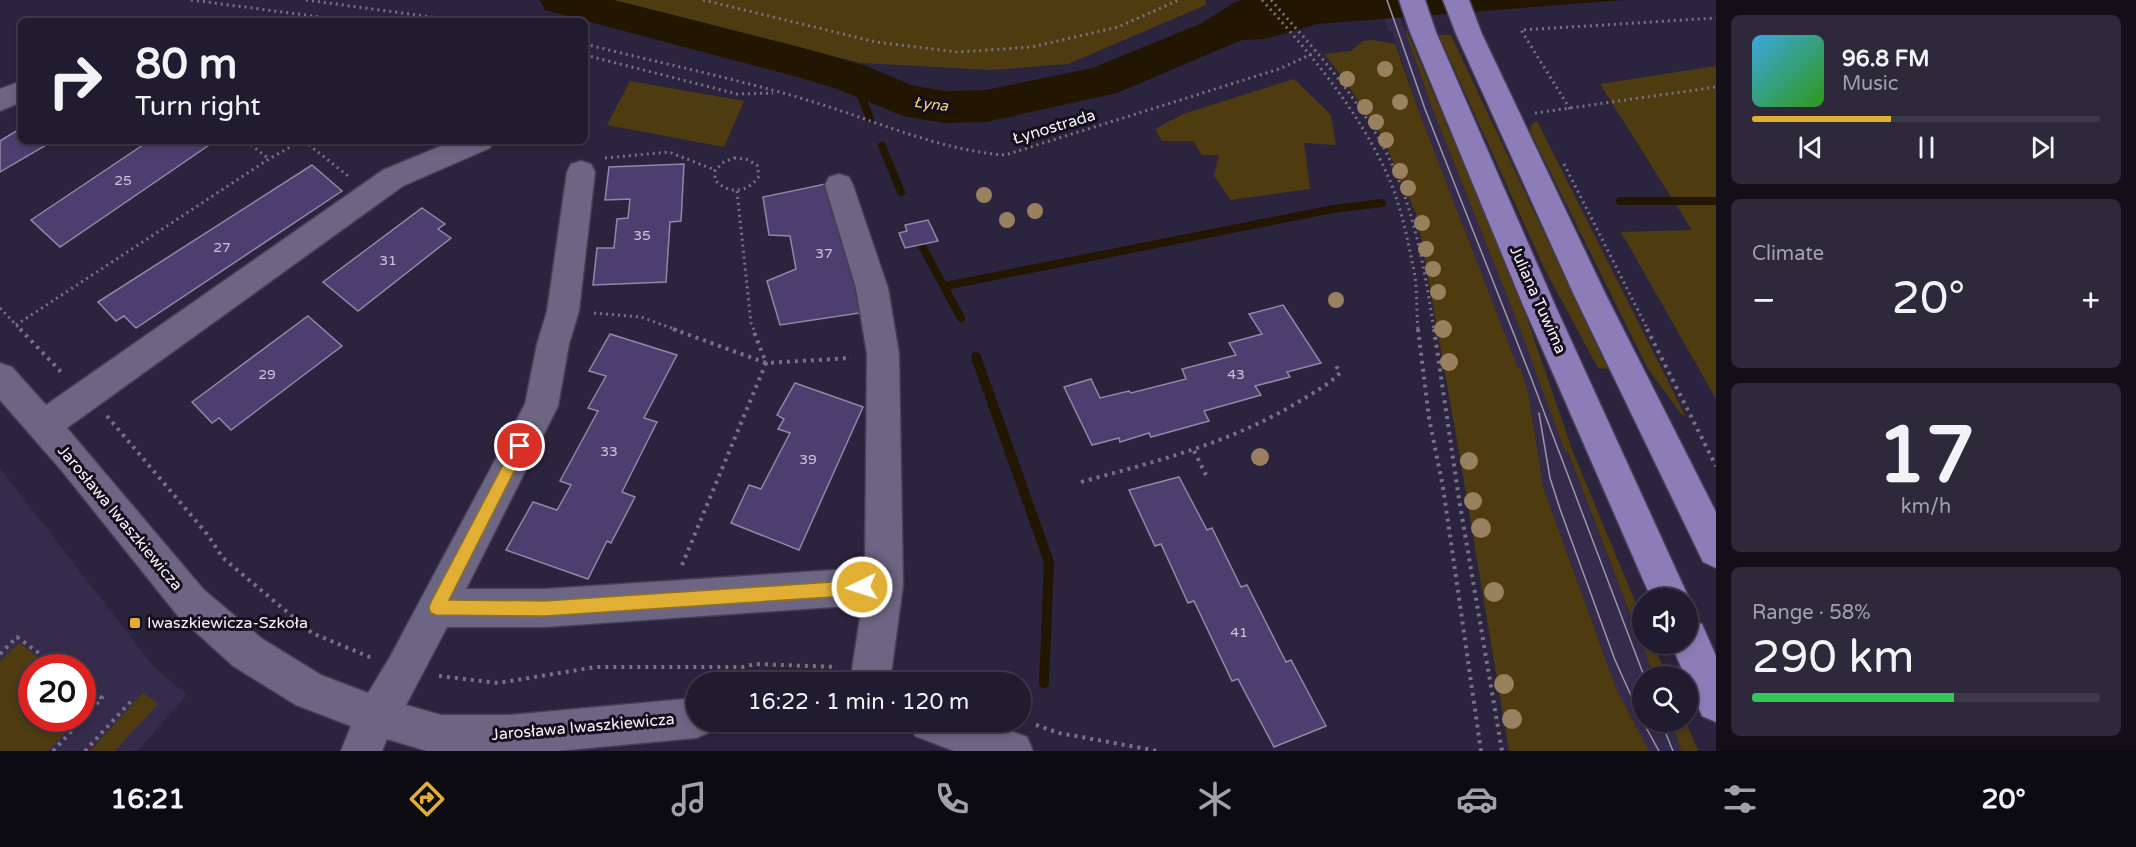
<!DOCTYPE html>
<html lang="en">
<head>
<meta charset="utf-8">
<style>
	body { margin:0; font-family:"Varela Round",sans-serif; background:#2d283a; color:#f1f3f6; height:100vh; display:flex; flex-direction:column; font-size:22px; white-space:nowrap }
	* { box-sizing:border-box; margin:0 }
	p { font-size:20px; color:#a2a1aa }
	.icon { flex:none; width:33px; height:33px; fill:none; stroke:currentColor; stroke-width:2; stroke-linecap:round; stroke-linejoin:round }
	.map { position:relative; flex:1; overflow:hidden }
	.side { display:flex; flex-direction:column; gap:15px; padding:15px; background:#120f19; width:420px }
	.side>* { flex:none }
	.banner { position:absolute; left:18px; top:18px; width:570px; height:126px; border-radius:9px; box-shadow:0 3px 9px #0003,0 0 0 2px #3d394a; background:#201b2e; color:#f1f3f6; overflow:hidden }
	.fabs { position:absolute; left:1632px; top:588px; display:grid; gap:12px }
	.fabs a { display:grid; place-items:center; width:66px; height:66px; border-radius:50%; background:#201b2e; box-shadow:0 3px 9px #0003,0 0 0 2px #3d394a; font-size:30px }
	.speed { position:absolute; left:18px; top:654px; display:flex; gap:12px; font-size:30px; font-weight:700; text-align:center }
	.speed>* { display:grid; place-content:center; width:78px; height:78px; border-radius:50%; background:#201b2e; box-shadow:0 3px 9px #0003,0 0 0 2px #3d394a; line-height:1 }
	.speed .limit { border:9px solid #d22; background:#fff; color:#111 }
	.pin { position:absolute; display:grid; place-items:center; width:51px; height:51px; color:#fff; margin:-26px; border:3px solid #fff; border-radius:50%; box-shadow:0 2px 6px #0007 }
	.me { position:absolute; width:66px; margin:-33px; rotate:266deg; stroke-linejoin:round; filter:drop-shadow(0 0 4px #0008) }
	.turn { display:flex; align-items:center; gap:21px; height:126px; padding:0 18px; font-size:27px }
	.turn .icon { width:78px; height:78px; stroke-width:2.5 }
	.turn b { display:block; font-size:42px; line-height:51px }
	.big { font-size:45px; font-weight:600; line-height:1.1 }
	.side .tile { flex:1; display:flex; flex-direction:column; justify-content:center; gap:9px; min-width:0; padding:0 21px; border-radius:9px; background:#2d283a }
	.side .dial { align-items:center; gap:0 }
	.dial b { font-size:78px; line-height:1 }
	.song { display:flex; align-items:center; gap:18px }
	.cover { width:72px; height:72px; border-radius:9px; background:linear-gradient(135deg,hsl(200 70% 55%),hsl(110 70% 35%)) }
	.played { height:6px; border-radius:3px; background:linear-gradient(90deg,#e1af34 40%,#3d394a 40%) }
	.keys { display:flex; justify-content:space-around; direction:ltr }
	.heat { display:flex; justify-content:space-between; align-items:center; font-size:33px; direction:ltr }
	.charge { height:9px; border-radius:4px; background:linear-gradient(90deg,#34c759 58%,#3d394a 0) }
	.trip { position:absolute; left:686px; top:672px; width:345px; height:60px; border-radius:30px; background:#201b2e; box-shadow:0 3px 9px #0003,0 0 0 2px #3d394a; font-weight:600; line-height:60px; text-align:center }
	.menu { display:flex; height:96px; justify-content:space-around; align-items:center; background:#0d0b12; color:#a2a1aa }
	.menu .icon { width:42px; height:42px }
	.menu .on { color:#e1af34 }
	.menu b { font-size:27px; color:#f1f3f6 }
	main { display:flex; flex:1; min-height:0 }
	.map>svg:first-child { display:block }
	.built { fill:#352b4c; fill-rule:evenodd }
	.green { fill:#4e3b10 }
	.water { fill:#231600 }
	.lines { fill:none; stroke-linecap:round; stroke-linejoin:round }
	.stream-far1 { stroke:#231600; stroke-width:8 }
	.stream { stroke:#231600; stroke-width:10 }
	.river { fill:#231600; fill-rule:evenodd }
	.building { fill:#4c3e6e; stroke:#8f88a7; stroke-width:1.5 }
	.minor-casing { stroke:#453e54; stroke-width:3 }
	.major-casing { stroke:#453e54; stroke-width:3 }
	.path-far1 { stroke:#787286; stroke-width:3; stroke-dasharray:2 4; stroke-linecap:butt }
	.path { stroke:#787286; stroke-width:4; stroke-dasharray:3 5; stroke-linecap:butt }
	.minor { fill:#6c6583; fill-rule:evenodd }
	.major { fill:#8c7cb7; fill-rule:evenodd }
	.tram { stroke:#9b97a8; stroke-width:1.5 }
	.tree { fill:#99805e }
	.route { fill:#e1af34; stroke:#927222; stroke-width:1.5 }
	.poi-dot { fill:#e1af34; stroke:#13101b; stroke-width:2 }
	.labels { text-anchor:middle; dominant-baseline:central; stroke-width:6; stroke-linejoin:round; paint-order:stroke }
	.number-label { font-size:14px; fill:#cac4d8 }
	.far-water-label { font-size:15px; font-style:italic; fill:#f9d27f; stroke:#13101b }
	.street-label { font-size:16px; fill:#f4f1fc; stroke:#13101b }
	.poi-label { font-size:16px; fill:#f4f1fc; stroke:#13101b; text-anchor:start }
</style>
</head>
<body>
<main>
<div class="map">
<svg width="1716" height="751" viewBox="0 0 1716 751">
	<rect width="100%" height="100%" fill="#2b243e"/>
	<!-- built -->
	<g class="built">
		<polygon points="1378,0 1394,0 1434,113 1517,321 1654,676 1642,676 1642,722 1671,722 1681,749 1679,751 1647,751 1616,688 1543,487 1528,391 1521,369 1518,369 1424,125 1392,31 1388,31"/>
		<path d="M0,468L154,667L187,695L137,751H0ZM32,668H82V718H32Z"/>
	</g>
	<!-- green -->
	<g class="green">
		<polygon points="604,0 1206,0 1206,5 1068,64 991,70 861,63"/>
		<polygon points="1405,31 1407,31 1520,298 1573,452 1642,618 1642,644 1653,644 1667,676 1654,676 1568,452 1565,451 1517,321 1434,113"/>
		<polygon points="1439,35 1451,35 1608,369 1598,368 1545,270"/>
		<polygon points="1373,40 1395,44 1424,125 1518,368 1521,369 1528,391 1543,487 1616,688 1649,751 1509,751 1459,452 1417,216 1382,137 1344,79 1324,54 1351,51 1363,41"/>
		<polygon points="1716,66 1716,399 1621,232 1692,230 1600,84"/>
		<polygon points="1294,79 1331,115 1336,145 1304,143 1310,189 1231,200 1214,176 1219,155 1202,155 1193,141 1162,141 1155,129 1183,114"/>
		<polygon points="630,81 744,101 724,147 607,125"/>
		<polygon points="1537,121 1685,415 1682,415 1648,369 1530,131 1531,125"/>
		<polygon points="19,643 52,667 32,668 32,718 78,719 48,751 0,751 0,661"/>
		<polygon points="143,693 158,704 115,751 90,751"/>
		<polygon points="1671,722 1686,722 1698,751 1679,751 1681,749"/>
	</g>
	<!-- water -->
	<polygon class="water" points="1243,0 1624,0 1318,24 1266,39 1242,40 1208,50 1137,81 1121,57 1197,26 1235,2"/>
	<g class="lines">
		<!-- stream-far1 -->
		<g class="stream-far1">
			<polyline points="853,78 870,118"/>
			<polyline points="882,146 901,192"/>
			<polyline points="1620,201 1716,201"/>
			<polyline points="922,246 961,318"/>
			<polyline points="945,286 1333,209 1382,203"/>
		</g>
		<!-- stream -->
		<polyline class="stream" points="976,357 1049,562 1044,683"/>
		<!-- river -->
		<polygon class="river" points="539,0 614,0 811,50 869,67 911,85 944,91 986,90 1092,68 1259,0 1319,0 1313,10 1117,93 986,122 944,123 903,116 837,89 801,78 545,10"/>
	</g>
	<!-- building -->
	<g class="building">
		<polygon points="21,128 21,141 53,141 0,172 0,141"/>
		<polygon points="149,141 215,141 60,247 31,220"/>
		<polygon points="684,164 681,221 670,222 666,282 593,285 597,248 614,248 617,219 628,218 630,199 605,200 609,167"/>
		<polygon points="312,165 342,191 136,328 124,316 116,321 98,302"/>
		<polygon points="830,183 873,311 780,325 767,281 796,269 790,236 769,235 763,197"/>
		<polygon points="422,208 445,224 438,229 451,238 358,311 323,282"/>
		<polygon points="928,220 938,241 905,248 899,233 907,231 905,225"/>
		<polygon points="1283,305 1321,363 1287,372 1290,377 1255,386 1261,395 1204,411 1209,421 1151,437 1149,433 1120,442 1119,438 1092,445 1064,387 1091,379 1100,398 1129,391 1131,393 1186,379 1182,369 1236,355 1229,343 1262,334 1249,314"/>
		<polygon points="308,316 342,346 231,430 219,418 212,423 192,402"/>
		<polygon points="610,334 677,355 644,418 657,422 622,492 635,497 611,543 607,541 588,579 506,550 533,502 557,510 571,485 560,481 598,411 588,408 606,376 589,371"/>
		<polygon points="795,383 863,407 799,550 731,523 749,485 761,489 790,433 778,429 784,419 777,415"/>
		<polygon points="1179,477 1207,530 1212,528 1241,587 1247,585 1286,662 1291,660 1326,726 1274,747 1238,679 1232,681 1194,601 1188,603 1161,544 1155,546 1129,490"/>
	</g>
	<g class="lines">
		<defs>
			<g id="minor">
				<polygon points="21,81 21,102 0,111 0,89"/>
				<polygon points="453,141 494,141 490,148 403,186 67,428 204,590 261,638 321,675 368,693 390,657 525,404 537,344 547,311 567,172 571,164 581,161 591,164 595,172 579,311 569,344 558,406 466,589 545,589 865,568 867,354 856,288 825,185 829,177 839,174 849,177 853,185 888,288 899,354 903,585 890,682 850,682 862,605 545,627 447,627 406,705 441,715 510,715 696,698 696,722 715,722 710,732 696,738 557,751 427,751 387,739 382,751 341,751 351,726 296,705 233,666 178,616 62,471 0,400 0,363 12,367 46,405 383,170"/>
				<polygon points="909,722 987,722 1027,737 1033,751 954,751 915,736"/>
			</g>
			<g id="major">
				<polygon points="1399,0 1425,0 1436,32 1555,305 1683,585 1689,598 1688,601 1688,598 1651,598 1523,305 1410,32"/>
				<polygon points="1443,0 1469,0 1482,34 1606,295 1716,512 1716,568 1703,562 1574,295 1456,34"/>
				<polygon points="1688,619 1702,624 1716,656 1716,722 1702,716 1688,682 1688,676 1685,676 1671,644 1688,644"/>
			</g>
		</defs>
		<!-- minor casing -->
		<use href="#minor" class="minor-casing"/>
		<!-- major casing -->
		<use href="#major" class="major-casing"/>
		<!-- path-far1 -->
		<g class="path-far1">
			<polyline points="191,0 351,21"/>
			<polyline points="306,0 461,21"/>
			<polyline points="703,0 876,42 957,52 1032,47 1118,27 1179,0"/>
			<path d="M1262,0C1310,53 1357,108 1387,174C1400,202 1407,236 1413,266C1418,287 1416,309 1418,330"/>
			<path d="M1271,0C1314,49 1360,98 1389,158C1415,211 1425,272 1434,330"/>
			<path d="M585,44C659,63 734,78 807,100C872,119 937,150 1005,155L1279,69L1312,54"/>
			<polyline points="585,55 737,94 773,93"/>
			<polyline points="1570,109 1521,30 1716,18"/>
			<polyline points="1535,113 1716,87"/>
			<polyline points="246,141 269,159"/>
			<polyline points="304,141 348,176"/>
			<polyline points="605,158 669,152 715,170"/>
			<path d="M734,158L746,159L757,165L759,176C748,193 729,195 715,180V170L724,162Z"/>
			<polyline points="1564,164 1648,330"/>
			<polyline points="737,191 751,323 754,330"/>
			<polyline points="0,308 21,330"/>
			<polyline points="594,313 641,317 677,330"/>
			<polyline points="16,325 269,159 301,141"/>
		</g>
		<!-- path -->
		<g class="path">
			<polyline points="20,329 63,374"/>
			<polyline points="673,329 766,363 851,358"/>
			<polyline points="1418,329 1429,418 1443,487 1481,751"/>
			<polyline points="1434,329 1459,499 1502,751"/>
			<polyline points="1647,329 1716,466"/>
			<polyline points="107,416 207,534 223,558 312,633 372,658"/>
			<polyline points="1194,451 1206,475"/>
			<path d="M1081,482C1157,461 1227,444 1295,404C1311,394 1327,386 1340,373L1335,364"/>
			<polyline points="682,565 766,363 753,329"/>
			<polyline points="0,654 17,637 59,668"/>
			<polyline points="439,676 498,683 596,667 743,667 755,664 837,667"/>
			<polyline points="1036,725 1059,733 1158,751"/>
			<polyline points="53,751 102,698 82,684"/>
			<polyline points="85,751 134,698"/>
		</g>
		<!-- minor -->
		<use href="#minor" class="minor"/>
		<!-- major -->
		<use href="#major" class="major"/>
		<!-- tram -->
		<g class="tram">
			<polyline points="1387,0 1425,109 1530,375 1644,676"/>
			<polyline points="1539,413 1550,478 1560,509 1615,660 1642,720"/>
			<polyline points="1643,722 1659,751"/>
			<polyline points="1661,722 1673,751"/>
		</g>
	</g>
	<!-- trees -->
	<g class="tree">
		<circle cx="1385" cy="69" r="8"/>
		<circle cx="1347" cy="79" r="8"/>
		<circle cx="1400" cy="102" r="8"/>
		<circle cx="1365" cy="107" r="8"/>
		<circle cx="1376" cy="122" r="8"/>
		<circle cx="1386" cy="140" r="8"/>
		<circle cx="1400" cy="171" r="8"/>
		<circle cx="1408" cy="188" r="8"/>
		<circle cx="984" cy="195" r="8"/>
		<circle cx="1035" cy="211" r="8"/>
		<circle cx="1007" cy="220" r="8"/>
		<circle cx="1422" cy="223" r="8"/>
		<circle cx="1426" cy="249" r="8"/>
		<circle cx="1433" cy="269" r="8"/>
		<circle cx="1438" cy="292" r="8"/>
		<circle cx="1336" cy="300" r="8"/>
		<circle cx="1443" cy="329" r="9"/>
		<circle cx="1449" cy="362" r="9"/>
		<circle cx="1260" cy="457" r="9"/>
		<circle cx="1469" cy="461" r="9"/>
		<circle cx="1473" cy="501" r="9"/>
		<circle cx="1481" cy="528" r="10"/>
		<circle cx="1494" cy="592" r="10"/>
		<circle cx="1504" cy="684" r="10"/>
		<circle cx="1512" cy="719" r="10"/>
	</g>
	<!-- route -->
	<polygon class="route" points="520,440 525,442 527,446 449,600 545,601 862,580 868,582 870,587 868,592 862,595 545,616 436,615 431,613 429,608 431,602 515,442"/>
	<!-- markers -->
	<rect class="poi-dot" x="129" y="617" width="12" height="12" rx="3"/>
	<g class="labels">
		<!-- number labels -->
		<g class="number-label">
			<text x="123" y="180">25</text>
			<text x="642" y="235">35</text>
			<text x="222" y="247">27</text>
			<text x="824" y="253">37</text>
			<text x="388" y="260">31</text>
			<text x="267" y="374">29</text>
			<text x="1236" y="374">43</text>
			<text x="609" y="451">33</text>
			<text x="808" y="459">39</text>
			<text x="1239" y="632">41</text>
		</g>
		<!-- far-water labels -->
		<g class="far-water-label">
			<text transform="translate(931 104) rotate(7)">Łyna</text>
		</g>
		<!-- street labels -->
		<g class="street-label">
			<text transform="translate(1054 127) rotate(-17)">Łynostrada</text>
			<text transform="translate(1538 300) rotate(66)">Juliana Tuwima</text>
			<text transform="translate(120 518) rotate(50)">Jarosława Iwaszkiewicza</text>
			<text transform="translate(583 727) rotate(-5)">Jarosława Iwaszkiewicza</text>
		</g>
		<!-- poi labels -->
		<g class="poi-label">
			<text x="147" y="623">Iwaszkiewicza-Szkoła</text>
		</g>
	</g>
</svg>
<div class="fabs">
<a><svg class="icon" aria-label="sound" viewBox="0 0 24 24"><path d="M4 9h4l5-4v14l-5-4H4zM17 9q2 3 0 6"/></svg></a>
<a><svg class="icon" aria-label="search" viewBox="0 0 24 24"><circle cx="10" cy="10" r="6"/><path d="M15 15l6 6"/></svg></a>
</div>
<div class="speed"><div class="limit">20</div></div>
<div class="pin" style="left:520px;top:446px;background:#d93025"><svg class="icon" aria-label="arrive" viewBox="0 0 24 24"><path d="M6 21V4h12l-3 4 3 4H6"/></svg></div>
<svg class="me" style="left:862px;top:587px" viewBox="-20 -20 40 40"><circle r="17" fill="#e1af34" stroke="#fff" stroke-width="3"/><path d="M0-11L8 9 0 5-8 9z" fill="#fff"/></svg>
<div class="trip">16:22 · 1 min · 120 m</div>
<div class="banner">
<div class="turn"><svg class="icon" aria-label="right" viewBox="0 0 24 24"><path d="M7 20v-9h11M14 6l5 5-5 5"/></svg><div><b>80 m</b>Turn right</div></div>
</div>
</div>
<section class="side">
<div class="tile">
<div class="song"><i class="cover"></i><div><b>96.8 FM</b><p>Music</p></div></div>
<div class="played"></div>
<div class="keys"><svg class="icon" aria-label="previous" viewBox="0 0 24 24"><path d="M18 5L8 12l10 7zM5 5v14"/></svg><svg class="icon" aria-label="pause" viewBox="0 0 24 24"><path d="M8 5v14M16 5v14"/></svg><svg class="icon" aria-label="next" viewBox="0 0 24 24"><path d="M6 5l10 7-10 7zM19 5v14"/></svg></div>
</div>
<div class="tile"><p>Climate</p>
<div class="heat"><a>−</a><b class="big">20°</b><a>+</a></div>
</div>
<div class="tile dial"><b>17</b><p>km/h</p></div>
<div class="tile"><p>Range · 58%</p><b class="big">290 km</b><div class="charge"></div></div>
</section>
</main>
<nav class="menu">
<b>16:21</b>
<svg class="icon on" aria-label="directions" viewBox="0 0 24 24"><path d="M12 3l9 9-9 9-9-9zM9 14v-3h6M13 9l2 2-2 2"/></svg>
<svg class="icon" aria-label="music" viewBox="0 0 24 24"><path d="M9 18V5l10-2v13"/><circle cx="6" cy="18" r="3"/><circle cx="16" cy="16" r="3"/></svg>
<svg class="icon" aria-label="phone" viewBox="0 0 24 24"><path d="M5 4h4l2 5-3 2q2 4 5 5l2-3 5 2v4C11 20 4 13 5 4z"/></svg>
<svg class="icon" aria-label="climate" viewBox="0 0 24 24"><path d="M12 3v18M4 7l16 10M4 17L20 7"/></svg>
<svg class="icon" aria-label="car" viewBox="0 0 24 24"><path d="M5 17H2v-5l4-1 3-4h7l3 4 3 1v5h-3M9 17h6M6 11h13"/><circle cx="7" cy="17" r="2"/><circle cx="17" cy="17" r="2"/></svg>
<svg class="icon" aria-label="filters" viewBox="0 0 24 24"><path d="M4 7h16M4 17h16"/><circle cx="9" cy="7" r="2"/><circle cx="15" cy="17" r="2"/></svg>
<b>20°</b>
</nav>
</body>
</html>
